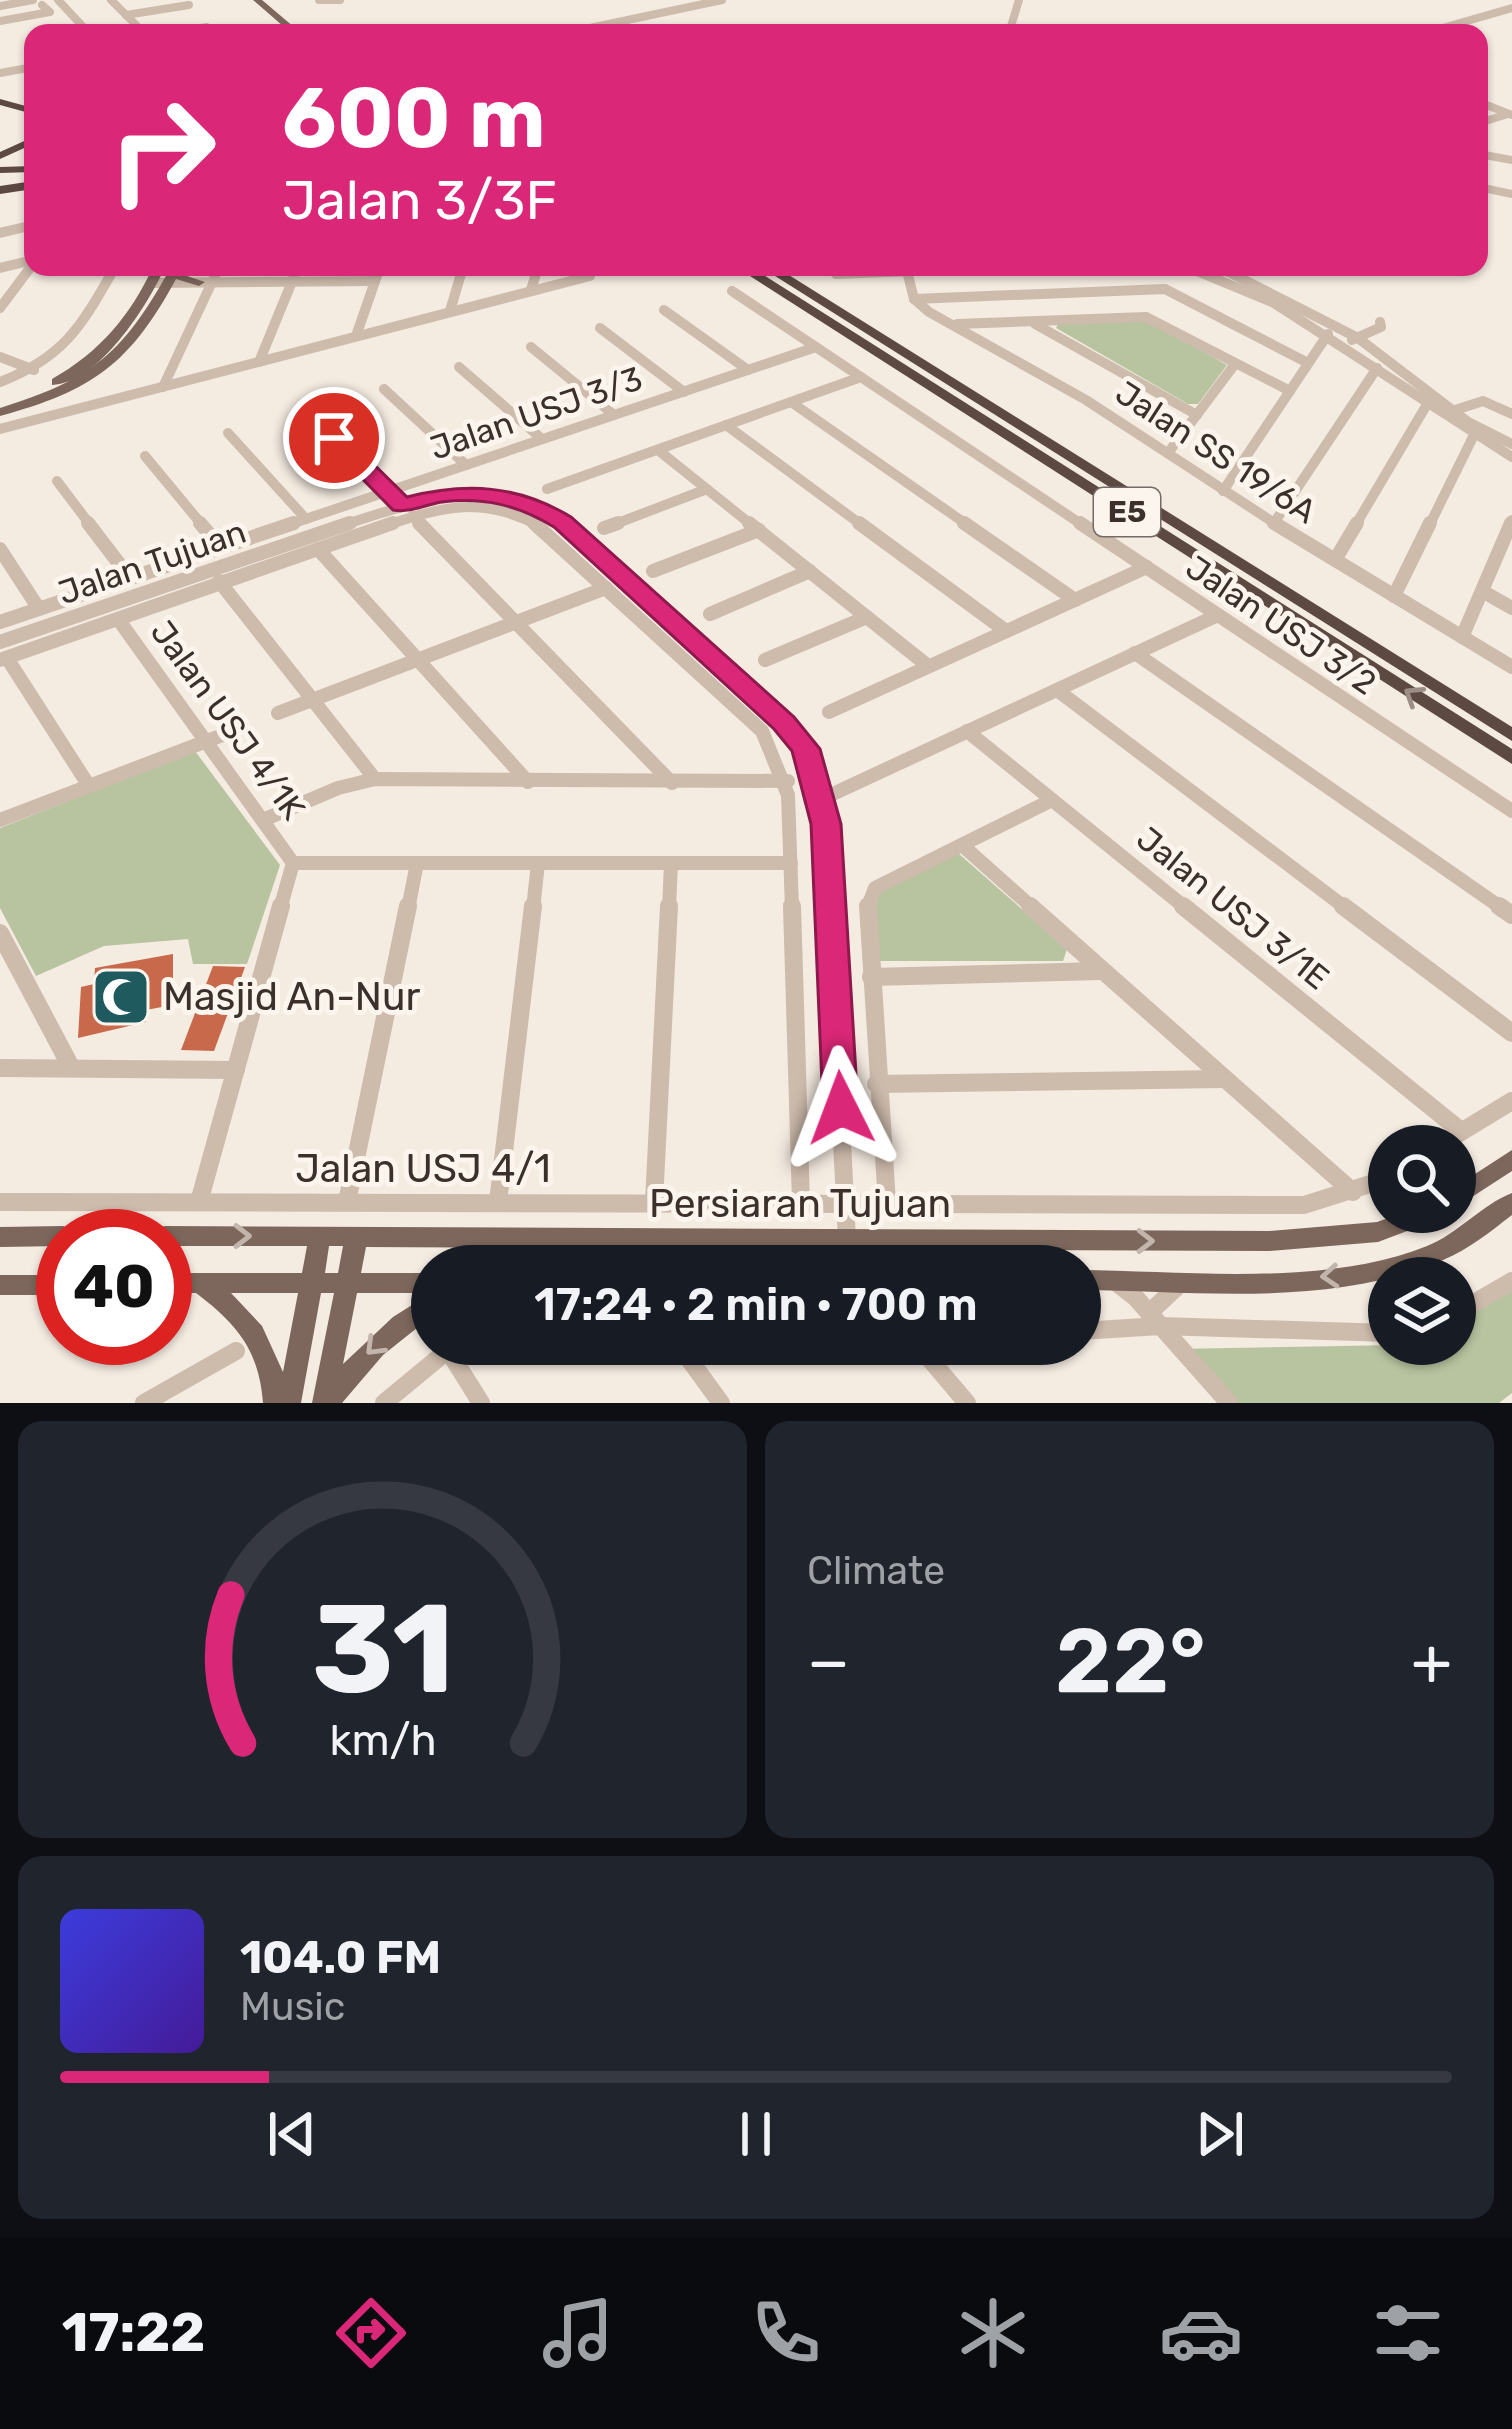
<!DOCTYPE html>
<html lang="en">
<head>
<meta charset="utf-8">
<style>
	body { margin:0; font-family:Rubik,sans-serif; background:#20242c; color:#f1f3f6; height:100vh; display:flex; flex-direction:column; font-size:45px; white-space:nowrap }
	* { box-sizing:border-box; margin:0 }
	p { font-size:39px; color:#9ea1a6 }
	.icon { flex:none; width:66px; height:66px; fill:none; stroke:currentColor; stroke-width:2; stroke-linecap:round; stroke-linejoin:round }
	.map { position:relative; height:1403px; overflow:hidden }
	.drawer { display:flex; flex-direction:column; gap:18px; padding:18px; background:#0d0f14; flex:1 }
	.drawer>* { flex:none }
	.banner { position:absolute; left:24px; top:24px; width:1464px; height:252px; border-radius:24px; box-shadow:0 3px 9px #0004; background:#db2777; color:#fff; overflow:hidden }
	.tools { position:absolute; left:1368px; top:1125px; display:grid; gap:24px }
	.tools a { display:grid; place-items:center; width:108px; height:108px; border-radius:50%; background:#171b24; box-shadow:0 3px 9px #0004; font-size:60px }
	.speed { position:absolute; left:36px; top:1209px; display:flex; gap:24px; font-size:60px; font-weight:700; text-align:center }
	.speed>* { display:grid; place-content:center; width:156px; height:156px; border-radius:50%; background:#171b24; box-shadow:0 3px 9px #0004; line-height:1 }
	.speed .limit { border:18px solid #d22; background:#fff; color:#111 }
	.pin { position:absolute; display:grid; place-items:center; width:102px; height:102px; color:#fff; margin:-51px; border:6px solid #fff; border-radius:50%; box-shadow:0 3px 12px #0007 }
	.me { position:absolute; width:132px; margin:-66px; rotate:357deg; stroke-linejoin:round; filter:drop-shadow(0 0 9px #0008) }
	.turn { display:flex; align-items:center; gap:42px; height:252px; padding:0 60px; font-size:54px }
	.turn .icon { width:156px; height:156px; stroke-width:2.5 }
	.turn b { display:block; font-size:84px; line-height:102px }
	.big { font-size:90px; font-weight:600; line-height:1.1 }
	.drawer .tile { flex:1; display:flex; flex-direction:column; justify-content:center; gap:18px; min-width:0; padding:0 42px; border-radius:24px; background:#20242c }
	.drawer .dial { align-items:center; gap:0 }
	.dial svg { height:312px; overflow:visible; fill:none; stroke:#363941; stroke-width:7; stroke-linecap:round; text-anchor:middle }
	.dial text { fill:#f1f3f6; stroke:none }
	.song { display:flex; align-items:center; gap:36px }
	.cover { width:144px; height:144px; border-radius:18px; background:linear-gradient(135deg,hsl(240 70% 55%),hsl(260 70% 35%)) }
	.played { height:12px; border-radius:6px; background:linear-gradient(90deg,#db2777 15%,#363941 15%) }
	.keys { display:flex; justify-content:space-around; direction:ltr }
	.heat { display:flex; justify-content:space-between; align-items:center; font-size:66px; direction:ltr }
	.drawer .tiles { flex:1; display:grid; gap:18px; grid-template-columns:1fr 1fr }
	.tile:last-child { grid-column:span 2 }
	.trip { position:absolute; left:411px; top:1245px; width:690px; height:120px; border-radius:60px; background:#171b24; box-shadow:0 3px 9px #0004; font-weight:600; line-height:120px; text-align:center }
	.dock { display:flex; height:192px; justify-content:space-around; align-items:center; background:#090b0e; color:#9ea1a6 }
	.dock .icon { width:84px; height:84px }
	.dock .on { color:#db2777 }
	.dock b { font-size:54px; color:#f1f3f6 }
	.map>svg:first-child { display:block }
	.green { fill:#b8c4a0 }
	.building { fill:#c8694b }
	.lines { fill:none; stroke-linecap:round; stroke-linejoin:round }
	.minor-far3 { stroke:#cdbbac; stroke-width:8 }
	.minor-far2 { stroke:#cdbbac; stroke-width:10 }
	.minor-far1 { stroke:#cdbbac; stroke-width:14 }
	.minor { stroke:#cdbbac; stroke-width:18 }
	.major { fill:#7d675c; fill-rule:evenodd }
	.highway { fill:#5c4a42; fill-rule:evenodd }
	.oneway { stroke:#9c8e87 }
	.oneway2 { stroke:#c2b5ac }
	.route { fill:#db2777; stroke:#8e194d; stroke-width:3 }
	.labels { text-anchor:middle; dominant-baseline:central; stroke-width:10; stroke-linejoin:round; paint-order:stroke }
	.shield { fill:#fbf5ee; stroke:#756b66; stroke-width:3 }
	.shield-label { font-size:30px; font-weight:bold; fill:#3b302b }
	.street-label { font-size:33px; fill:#3b302b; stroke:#fbf5ee }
	.near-poi-label { font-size:39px; fill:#3b302b; stroke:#fbf5ee; text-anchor:start }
	.near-street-label { font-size:39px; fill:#3b302b; stroke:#fbf5ee }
</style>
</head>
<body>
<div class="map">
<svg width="1512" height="1403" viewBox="0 0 1512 1403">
	<rect width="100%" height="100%" fill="#f4ebe1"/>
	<!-- green -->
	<g class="green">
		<polygon points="1146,319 1227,365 1198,404 1188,404 1056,328 1058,324"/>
		<polygon points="195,751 280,865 247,964 193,964 188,939 104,946 36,976 0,908 0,828"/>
		<polygon points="958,853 1067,949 1063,961 876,961 873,912 881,890"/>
		<polygon points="1512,1291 1512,1393 1499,1403 1227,1403 1174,1349 1455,1344 1455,1323"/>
	</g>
	<!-- building -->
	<g class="building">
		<polygon points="173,954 173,983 162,985 162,1007 146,1010 146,1022 78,1038 81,987 94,984 95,968"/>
		<polygon points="213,966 245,967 214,1051 181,1050"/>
	</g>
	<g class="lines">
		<!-- minor-far3 -->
		<g class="minor-far3">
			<polyline points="58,0 89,33"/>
			<polyline points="111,0 144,33"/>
			<polyline points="319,0 340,0"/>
			<polyline points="0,6 33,0"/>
			<polyline points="126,15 189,5"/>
			<polyline points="0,21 50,12 42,5"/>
			<polyline points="54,33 64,31"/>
			<polyline points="164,33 207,27 219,33"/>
			<polyline points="566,33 722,0"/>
			<polyline points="1009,33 1019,0"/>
			<polyline points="1425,33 1512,8"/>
			<polyline points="0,73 33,67"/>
			<polyline points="1479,102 1512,115"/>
			<polyline points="1479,123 1508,114"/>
			<polyline points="1479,154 1512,160"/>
			<polyline points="1479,187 1512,194"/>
			<polyline points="12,230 33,225"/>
		</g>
		<!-- minor-far2 -->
		<g class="minor-far2">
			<polyline points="0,233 25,227"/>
			<polyline points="906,267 914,299 929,312 1086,400 1279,526"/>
			<polyline points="1187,267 1274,303 1512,457"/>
			<polyline points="1219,267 1358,338 1468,422 1512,444"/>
			<polyline points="0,268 33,260"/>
			<polyline points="836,274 1019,267"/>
			<polyline points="153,283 375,281"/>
			<polyline points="531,290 538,267"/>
			<polyline points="732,291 1084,526"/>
			<polyline points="914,299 1165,289 1308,363"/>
			<polyline points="0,308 33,264"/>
			<polyline points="664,310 748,370"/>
			<polyline points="450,311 463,267"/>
			<polyline points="957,324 1146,317 1290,391"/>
			<polyline points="1035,324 1197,415"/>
			<polyline points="600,328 684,392"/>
			<polyline points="356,336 380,267"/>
			<polyline points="1352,340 1381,327 1380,322"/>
			<polyline points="531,347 614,415"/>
			<polyline points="0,357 34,370"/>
			<polyline points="259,362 298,267"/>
			<polyline points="459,367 542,439"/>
			<path d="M0,382C65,357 82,325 115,267"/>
			<polyline points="163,387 219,267"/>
			<polyline points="384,389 466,465"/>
			<polyline points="791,402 969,526"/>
			<polyline points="307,411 393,496"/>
			<polyline points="1449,412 1483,401 1512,414"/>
			<polyline points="726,425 863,526"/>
			<polyline points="0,429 590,276"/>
			<polyline points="228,433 306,519"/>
			<polyline points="658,450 753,526"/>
			<polyline points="1168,453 1235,364"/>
			<polyline points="145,456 203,526"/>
			<polyline points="57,481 91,526"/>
			<polyline points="547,489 861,377"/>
			<polyline points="1223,491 1328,334"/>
			<polyline points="412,516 422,526"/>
			<polyline points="1274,523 1377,368"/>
			<polyline points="285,526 816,347"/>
			<path d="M341,526C415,501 498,474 567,526"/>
			<path d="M385,526C443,506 483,496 539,526"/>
			<polyline points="610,526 707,489"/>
			<polyline points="1355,526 1426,406"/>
			<polyline points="1429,526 1473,437"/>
			<polyline points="1510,526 1512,520"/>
		</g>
		<!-- minor-far1 -->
		<g class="minor-far1">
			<polyline points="88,523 130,578"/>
			<polyline points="200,523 221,548"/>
			<polyline points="419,523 672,783"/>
			<polyline points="534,523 762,731 788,795 792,909"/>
			<path d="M564,523L784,723C826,777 827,843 830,909"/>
			<polyline points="749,523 928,666"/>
			<polyline points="859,523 1006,631"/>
			<polyline points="964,523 1075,600"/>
			<polyline points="1080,523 1512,811"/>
			<polyline points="1274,523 1512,667"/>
			<polyline points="604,528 618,523"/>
			<polyline points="0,549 39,609"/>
			<polyline points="318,549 528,782"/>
			<polyline points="1335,560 1357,523"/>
			<polyline points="653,571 759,530"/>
			<polyline points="219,581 375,779"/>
			<polyline points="1482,591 1512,608"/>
			<polyline points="1394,596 1430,523"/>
			<polyline points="710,614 810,571"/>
			<polyline points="118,619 293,863 280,909"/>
			<polyline points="0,622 294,523"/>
			<polyline points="1462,637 1511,523"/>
			<polyline points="0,642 350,523"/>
			<polyline points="1135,653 1503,909"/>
			<polyline points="7,658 89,786"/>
			<polyline points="0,660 393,523"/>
			<polyline points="765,660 867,617"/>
			<polyline points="1057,690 1347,909"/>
			<polyline points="829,712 1147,567"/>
			<polyline points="278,713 606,588"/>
			<polyline points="967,731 1187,909"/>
			<polyline points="822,799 1218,615"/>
			<polyline points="0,820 241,728"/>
			<polyline points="263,820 338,788 375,779 788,781"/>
			<polyline points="962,845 1034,909"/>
			<polyline points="293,863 791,863"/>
			<polyline points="408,909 417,863"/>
			<polyline points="533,909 538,863"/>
			<polyline points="669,909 671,863"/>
			<polyline points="867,909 875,888 1052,800"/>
		</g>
		<!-- minor -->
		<g class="minor">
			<polyline points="792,906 801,1202"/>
			<polyline points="830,906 847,1240"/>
			<polyline points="868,906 887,1203"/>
			<polyline points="1030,906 1353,1192"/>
			<polyline points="1183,906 1461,1131"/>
			<polyline points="1343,906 1512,1033"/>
			<polyline points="1499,906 1512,915"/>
			<polyline points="0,933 71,1067"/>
			<polyline points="871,977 1099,971"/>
			<polyline points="0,1068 236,1070"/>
			<polyline points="876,1084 1223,1079"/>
			<polyline points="1438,1146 1512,1101"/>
			<polyline points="0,1202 1304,1205 1389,1178"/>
			<polyline points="199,1202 281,906"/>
			<polyline points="347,1202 408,906"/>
			<polyline points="498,1202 533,906"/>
			<polyline points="654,1202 669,906"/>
			<polyline points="1113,1280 1136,1298 1229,1403"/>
			<polyline points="1149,1313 1180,1284"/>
			<polyline points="1455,1314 1512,1281"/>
			<polyline points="1080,1331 1160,1326 1389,1333"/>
			<polyline points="678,1344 721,1403"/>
			<polyline points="917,1344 967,1403"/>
			<polyline points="448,1350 481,1403"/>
			<polyline points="144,1403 236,1351"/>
			<polyline points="384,1403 448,1350 471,1344"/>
		</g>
		<!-- major -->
		<g class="major">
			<polygon points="253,0 262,0 301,33 291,33"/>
			<path d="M153,267H165C148,305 99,383 52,385V379C100,352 130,316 153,267Z"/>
			<path d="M171,267H183L187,276L205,282L199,286L176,279C130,364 92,391 0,416V408C94,379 124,352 171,267Z"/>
			<polygon points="1512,1150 1512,1171 1455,1208 1455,1187"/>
			<path d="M1512,1193V1215C1491,1231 1468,1250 1443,1260C1330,1308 1200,1291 1080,1290V1270C1187,1271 1326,1287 1427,1246C1458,1234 1481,1205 1512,1193Z"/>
			<path d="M1405,1212H1442L1439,1219L1378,1242L1269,1251L366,1247L361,1273H432V1316L383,1355L342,1403H312L334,1293H321L301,1403H263C259,1350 237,1324 196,1293H165V1273H302L307,1246H165V1236H154L157,1229L165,1226L1269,1231L1377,1222ZM329,1246H343L338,1273H325ZM231,1293H298L283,1372L262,1326ZM357,1293H431L393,1317L343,1364Z"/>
			<polygon points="63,1226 71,1229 74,1236 63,1236 63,1246 0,1247 0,1227"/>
			<rect x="0" y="1275" width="63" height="20"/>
		</g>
		<!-- highway -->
		<g class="highway">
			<polygon points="0,99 33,108 33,114 0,105"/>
			<polygon points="33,137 33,144 0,159 0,152"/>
			<polygon points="33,166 33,172 0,173 0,167"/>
			<polygon points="33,181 33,189 0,194 0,186"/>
			<polygon points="736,267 751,267 1512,749 1512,764"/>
			<polygon points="761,267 776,267 1512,727 1512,741"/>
		</g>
	</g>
	<!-- one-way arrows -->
	<defs><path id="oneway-chevron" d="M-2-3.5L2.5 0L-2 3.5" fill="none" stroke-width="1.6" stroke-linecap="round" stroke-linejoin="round" transform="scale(3)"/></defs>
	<use class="oneway" href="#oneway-chevron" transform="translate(1413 695) rotate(-147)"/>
	<g class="oneway2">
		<use href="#oneway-chevron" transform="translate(242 1236)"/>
		<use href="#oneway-chevron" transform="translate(1145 1241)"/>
		<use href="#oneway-chevron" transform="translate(1330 1276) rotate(176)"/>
		<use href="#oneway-chevron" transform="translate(374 1347) rotate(135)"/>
	</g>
	<!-- route -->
	<path class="route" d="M334,431L342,433L407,497C467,482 518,485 571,517L794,717L820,749L841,824L858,1108L853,1117L841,1122L829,1117L823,1108L811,824L792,751L774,729L554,527C518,505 484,497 441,502C425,505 410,513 393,510L326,442V433Z"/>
	<!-- icons -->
	<defs>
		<symbol id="mosque-square" viewBox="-11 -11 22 22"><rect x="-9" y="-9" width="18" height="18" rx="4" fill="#1f5a5e" stroke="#fbf5ee"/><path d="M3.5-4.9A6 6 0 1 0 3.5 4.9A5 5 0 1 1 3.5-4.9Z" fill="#fff"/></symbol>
	</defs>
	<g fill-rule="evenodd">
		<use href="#mosque-square" x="88" y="964" width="66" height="66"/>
	</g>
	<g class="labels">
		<!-- shield labels -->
		<rect class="shield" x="1094" y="488" width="66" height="48" rx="9"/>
		<g class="shield-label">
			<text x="1127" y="512">E5</text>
		</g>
		<!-- street labels -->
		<g class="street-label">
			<text transform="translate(536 413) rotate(-19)">Jalan USJ 3/3</text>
			<text transform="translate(1216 452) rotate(33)">Jalan SS 19/6A</text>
			<text transform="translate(152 562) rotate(-19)">Jalan Tujuan</text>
			<text transform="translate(1281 625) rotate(34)">Jalan USJ 3/2</text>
			<text transform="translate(228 720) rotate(54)">Jalan USJ 4/1K</text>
			<text transform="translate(1233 908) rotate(39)">Jalan USJ 3/1E</text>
		</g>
		<!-- near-poi labels -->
		<g class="near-poi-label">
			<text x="163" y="997">Masjid An-Nur</text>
		</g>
		<!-- near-street labels -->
		<g class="near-street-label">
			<text x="423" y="1169">Jalan USJ 4/1</text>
			<text x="800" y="1204">Persiaran Tujuan</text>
		</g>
	</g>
</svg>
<div class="tools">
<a><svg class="icon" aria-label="search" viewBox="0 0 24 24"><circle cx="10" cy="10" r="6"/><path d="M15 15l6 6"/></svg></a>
<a><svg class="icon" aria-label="layers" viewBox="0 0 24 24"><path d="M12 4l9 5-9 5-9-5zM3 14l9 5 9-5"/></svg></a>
</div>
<div class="speed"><div class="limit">40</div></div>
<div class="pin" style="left:334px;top:438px;background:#d93025"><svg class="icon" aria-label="arrive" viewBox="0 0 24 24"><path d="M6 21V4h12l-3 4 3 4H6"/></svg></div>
<svg class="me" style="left:841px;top:1108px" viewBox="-20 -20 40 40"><path d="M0-17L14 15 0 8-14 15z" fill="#db2777" stroke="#fff" stroke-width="4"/></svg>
<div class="trip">17:24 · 2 min · 700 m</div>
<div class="banner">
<div class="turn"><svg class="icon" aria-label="right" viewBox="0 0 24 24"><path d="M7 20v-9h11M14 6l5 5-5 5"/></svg><div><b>600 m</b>Jalan 3/3F</div></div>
</div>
</div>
<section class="drawer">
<div class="tiles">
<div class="tile dial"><svg viewBox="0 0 100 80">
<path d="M14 69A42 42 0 1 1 86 69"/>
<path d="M14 69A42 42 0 0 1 11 31" stroke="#db2777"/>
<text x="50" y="56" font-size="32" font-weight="700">31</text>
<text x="50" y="72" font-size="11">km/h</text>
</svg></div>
<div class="tile"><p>Climate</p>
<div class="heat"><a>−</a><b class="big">22°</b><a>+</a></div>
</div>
<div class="tile">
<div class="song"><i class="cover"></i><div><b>104.0 FM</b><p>Music</p></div></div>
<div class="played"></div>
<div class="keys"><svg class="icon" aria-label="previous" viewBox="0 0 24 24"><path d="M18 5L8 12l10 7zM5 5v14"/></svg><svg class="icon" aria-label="pause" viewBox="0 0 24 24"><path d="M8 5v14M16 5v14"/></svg><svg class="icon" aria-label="next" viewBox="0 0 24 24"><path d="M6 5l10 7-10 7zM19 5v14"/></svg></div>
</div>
</div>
</section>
<nav class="dock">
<b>17:22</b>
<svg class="icon on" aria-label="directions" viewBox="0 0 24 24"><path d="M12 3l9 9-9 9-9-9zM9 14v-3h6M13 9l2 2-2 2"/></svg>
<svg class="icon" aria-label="music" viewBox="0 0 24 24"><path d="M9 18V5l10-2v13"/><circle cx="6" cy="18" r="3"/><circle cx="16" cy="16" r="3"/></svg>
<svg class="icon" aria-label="phone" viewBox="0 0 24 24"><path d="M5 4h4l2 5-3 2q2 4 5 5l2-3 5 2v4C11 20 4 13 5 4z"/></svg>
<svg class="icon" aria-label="climate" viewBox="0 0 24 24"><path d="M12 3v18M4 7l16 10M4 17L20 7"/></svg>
<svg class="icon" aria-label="car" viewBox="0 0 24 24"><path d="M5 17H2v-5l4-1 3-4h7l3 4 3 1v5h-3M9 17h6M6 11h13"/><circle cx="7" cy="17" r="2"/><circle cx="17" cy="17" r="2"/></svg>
<svg class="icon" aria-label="filters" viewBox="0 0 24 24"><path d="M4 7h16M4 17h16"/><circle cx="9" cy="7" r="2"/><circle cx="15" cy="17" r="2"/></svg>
</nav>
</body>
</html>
